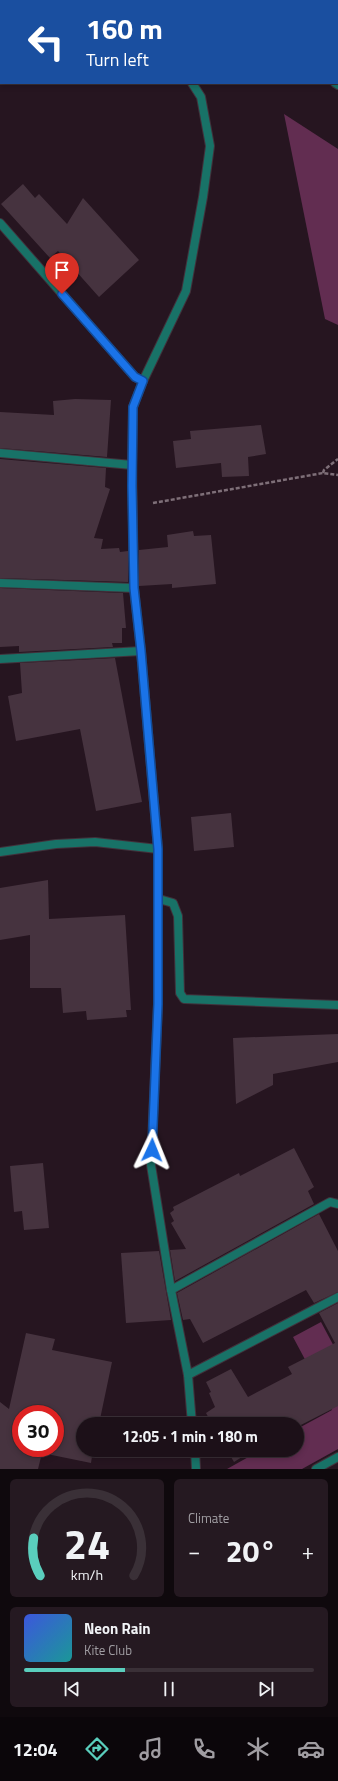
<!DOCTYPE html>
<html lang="en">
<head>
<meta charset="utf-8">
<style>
	body { margin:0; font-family:"Titillium Web",sans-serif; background:#251921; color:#f1f3f6; height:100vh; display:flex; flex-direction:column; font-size:15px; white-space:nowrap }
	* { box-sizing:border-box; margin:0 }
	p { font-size:13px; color:#a09da2 }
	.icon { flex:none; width:22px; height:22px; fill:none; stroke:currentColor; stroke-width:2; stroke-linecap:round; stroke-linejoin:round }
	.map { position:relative; height:1469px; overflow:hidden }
	.panel { display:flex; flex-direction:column; gap:10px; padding:10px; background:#0f090d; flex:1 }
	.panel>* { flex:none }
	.banner { position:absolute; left:0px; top:0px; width:338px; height:84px; box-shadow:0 2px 6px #0003,0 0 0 1px #3a3037; background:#1a4fa0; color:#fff; overflow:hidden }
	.speed { position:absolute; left:12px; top:1405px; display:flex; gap:8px; font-size:20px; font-weight:700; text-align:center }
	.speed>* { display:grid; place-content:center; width:52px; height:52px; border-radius:50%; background:#1c1018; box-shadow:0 2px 6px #0003,0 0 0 1px #3a3037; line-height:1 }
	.speed .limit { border:6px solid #d22; background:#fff; color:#111 }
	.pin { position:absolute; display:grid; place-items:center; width:34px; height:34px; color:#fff; margin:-41px -17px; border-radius:50% 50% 50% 0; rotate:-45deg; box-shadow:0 0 4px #0007 }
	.pin .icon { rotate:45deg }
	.me { position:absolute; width:44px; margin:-22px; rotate:2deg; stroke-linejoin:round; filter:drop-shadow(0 0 3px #0008) }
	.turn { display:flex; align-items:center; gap:14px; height:84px; padding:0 20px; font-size:18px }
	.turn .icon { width:52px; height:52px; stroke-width:2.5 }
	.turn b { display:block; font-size:28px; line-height:34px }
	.big { font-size:30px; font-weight:700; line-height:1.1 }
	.panel .tile { flex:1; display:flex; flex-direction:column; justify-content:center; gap:6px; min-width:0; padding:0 14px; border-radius:6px; background:#251921 }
	.panel .dial { align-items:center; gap:0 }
	.dial svg { height:104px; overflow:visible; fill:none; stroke:#3a3037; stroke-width:7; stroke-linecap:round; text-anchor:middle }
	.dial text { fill:#f1f3f6; stroke:none }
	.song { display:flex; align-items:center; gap:12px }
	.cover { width:48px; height:48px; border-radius:6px; background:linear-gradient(135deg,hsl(230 70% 55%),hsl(180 70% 35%)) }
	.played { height:4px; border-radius:2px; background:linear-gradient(90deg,#5acebd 35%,#3a3037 35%) }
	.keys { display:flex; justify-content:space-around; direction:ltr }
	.heat { display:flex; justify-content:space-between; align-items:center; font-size:22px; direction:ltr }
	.panel .tiles { flex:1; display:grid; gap:10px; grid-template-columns:1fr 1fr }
	.tile:last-child { grid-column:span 2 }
	.trip { position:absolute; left:76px; top:1417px; width:228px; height:40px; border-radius:20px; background:#1c1018; box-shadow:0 2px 6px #0003,0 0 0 1px #3a3037; font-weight:700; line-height:40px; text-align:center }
	.menu { display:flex; height:64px; justify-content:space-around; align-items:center; background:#0b060a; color:#a09da2 }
	.menu .icon { width:28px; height:28px }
	.menu .selected { color:#5acebd }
	.menu b { font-size:18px; color:#f1f3f6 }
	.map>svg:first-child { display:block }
	.green { fill:#622d51 }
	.building { fill:#46333f; fill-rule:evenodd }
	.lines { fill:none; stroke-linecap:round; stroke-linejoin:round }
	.street-casing { stroke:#41313b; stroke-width:10 }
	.path { stroke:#7e6f78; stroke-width:2.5; stroke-dasharray:4 2; stroke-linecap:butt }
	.street { stroke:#187267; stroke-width:8 }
	.route-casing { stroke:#114b97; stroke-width:10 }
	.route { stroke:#1a73e8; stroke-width:7 }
</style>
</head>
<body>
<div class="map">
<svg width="338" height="1469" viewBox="0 0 338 1469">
	<rect width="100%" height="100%" fill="#261520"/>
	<!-- green -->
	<g class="green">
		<polygon points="284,114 338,149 338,325 325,319"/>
		<polygon points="321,1322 338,1354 338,1449 302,1469 227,1469 261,1450 297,1450 297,1429 332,1410 293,1337"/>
	</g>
	<!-- building -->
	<g class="building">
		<polygon points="23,184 35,198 39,194 67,224 83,198 139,260 99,297 58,251 50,258 1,204"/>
		<polygon points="75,399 111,400 107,457 0,448 0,412 54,415 53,401"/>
		<polygon points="261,425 266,454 248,457 249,476 222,477 221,463 176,468 173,441 191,439 190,431"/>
		<polygon points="0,459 106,468 105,487 110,489 94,538 103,539 101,549 119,548 120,552 128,551 128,582 0,578"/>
		<polygon points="193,531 194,536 211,535 216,584 172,588 172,584 139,586 139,550 168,547 167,535"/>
		<polygon points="0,588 123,593 126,628 122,628 122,643 112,643 113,647 19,652 19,646 0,647"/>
		<polygon points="115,658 142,802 96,811 80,729 16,741 8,696 22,693 20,663"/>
		<polygon points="231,813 234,847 194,851 191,817"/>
		<polygon points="48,880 49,919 125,915 131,1010 126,1010 127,1017 87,1020 86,1011 63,1013 61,988 30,988 30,935 0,940 0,888"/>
		<polygon points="338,1034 338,1062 273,1074 273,1085 236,1104 233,1038"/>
		<polygon points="294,1148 314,1187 308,1191 314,1204 175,1281 170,1250 186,1249 171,1223 174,1221 170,1213 174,1210 173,1207 239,1173 240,1176"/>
		<polygon points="43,1163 49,1228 24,1230 22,1211 14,1212 10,1166"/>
		<polygon points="319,1214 338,1251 338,1292 314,1303 306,1290 203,1343 190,1319 183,1320 177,1293"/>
		<polygon points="159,1251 171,1320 126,1323 121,1253"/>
		<polygon points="338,1303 338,1406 297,1427 297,1424 295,1423 212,1424 206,1413 215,1407 209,1393 211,1392 206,1382 231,1369 248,1397 292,1374 288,1367 335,1343 319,1313"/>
		<path d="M26,1333L55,1339L52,1350L112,1362L99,1424H83V1450H93L91,1463L42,1453L38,1469H0V1402L9,1409ZM21,1414H55V1448H21Z"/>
		<polygon points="227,1450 253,1450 234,1462"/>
	</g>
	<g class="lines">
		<defs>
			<g id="street">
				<polyline points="134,0 134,1"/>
				<polyline points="201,0 203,1"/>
				<polyline points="335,83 338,85"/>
				<polyline points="0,223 135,377 143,381"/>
				<polyline points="0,453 132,465"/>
				<polyline points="0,583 134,588"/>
				<polyline points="0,659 141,651"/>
				<polyline points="158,849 141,651 134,588 132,465 133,407 143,381 186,291 203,197 210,146 201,97 192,83"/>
				<polyline points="0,852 56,844 95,842 158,849 158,1004 151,1165 171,1290 188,1375 192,1424"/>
				<polyline points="159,899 173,903 178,916 180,993 184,999 338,1005"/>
				<polyline points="171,1290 330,1202 338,1204"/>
				<polyline points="188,1375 338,1297"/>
				<polyline points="195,1450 196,1469"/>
				<polyline points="316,1469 338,1457"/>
			</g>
		</defs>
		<!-- street casing -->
		<use href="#street" class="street-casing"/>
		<!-- path -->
		<g class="path">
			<polyline points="323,473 324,470 338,459"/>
			<polyline points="153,503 323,473 338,475"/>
		</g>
		<!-- street -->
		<use href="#street" class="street"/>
	</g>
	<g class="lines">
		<defs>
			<polyline id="route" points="62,294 135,377 143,381 133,407 132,486 134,588 141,651 158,849 158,1004 152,1150"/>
		</defs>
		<!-- route casing -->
		<use href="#route" class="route-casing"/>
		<!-- route -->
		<use href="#route" class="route"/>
	</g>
</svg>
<div class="speed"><div class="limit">30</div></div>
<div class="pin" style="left:62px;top:294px;background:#d93025"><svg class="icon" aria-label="arrive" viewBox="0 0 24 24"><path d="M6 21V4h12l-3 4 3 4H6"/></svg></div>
<svg class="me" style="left:152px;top:1150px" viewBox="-20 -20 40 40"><path d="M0-17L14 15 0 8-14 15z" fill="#1a73e8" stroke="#fff" stroke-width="4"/></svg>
<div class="trip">12:05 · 1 min · 180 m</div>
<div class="banner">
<div class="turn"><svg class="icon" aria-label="left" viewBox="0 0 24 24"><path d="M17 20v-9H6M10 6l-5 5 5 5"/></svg><div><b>160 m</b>Turn left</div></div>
</div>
</div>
<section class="panel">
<div class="tiles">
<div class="tile dial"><svg viewBox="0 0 100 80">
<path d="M14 69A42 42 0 1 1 86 69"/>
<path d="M14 69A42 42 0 0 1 9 40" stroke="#5acebd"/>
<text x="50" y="56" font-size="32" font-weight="700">24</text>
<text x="50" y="72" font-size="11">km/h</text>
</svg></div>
<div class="tile"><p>Climate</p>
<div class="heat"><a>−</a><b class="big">20°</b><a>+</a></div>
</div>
<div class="tile">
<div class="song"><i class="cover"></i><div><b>Neon Rain</b><p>Kite Club</p></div></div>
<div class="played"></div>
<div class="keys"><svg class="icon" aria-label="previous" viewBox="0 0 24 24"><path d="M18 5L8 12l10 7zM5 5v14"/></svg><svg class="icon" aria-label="pause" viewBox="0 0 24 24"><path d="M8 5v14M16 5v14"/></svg><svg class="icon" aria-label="next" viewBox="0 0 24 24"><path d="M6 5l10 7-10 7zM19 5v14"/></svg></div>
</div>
</div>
</section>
<nav class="menu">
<b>12:04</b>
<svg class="icon selected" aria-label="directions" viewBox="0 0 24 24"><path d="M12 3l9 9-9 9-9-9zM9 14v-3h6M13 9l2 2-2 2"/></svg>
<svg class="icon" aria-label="music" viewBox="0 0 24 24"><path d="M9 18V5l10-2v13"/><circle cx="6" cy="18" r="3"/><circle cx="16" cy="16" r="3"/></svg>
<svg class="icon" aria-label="phone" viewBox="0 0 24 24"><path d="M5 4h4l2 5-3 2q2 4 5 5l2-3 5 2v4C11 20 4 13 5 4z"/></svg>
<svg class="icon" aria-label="climate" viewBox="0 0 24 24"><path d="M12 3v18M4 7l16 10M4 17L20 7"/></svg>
<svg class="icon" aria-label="car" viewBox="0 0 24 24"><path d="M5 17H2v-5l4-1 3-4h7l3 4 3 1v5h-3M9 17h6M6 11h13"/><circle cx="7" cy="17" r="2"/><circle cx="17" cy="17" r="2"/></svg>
</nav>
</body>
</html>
